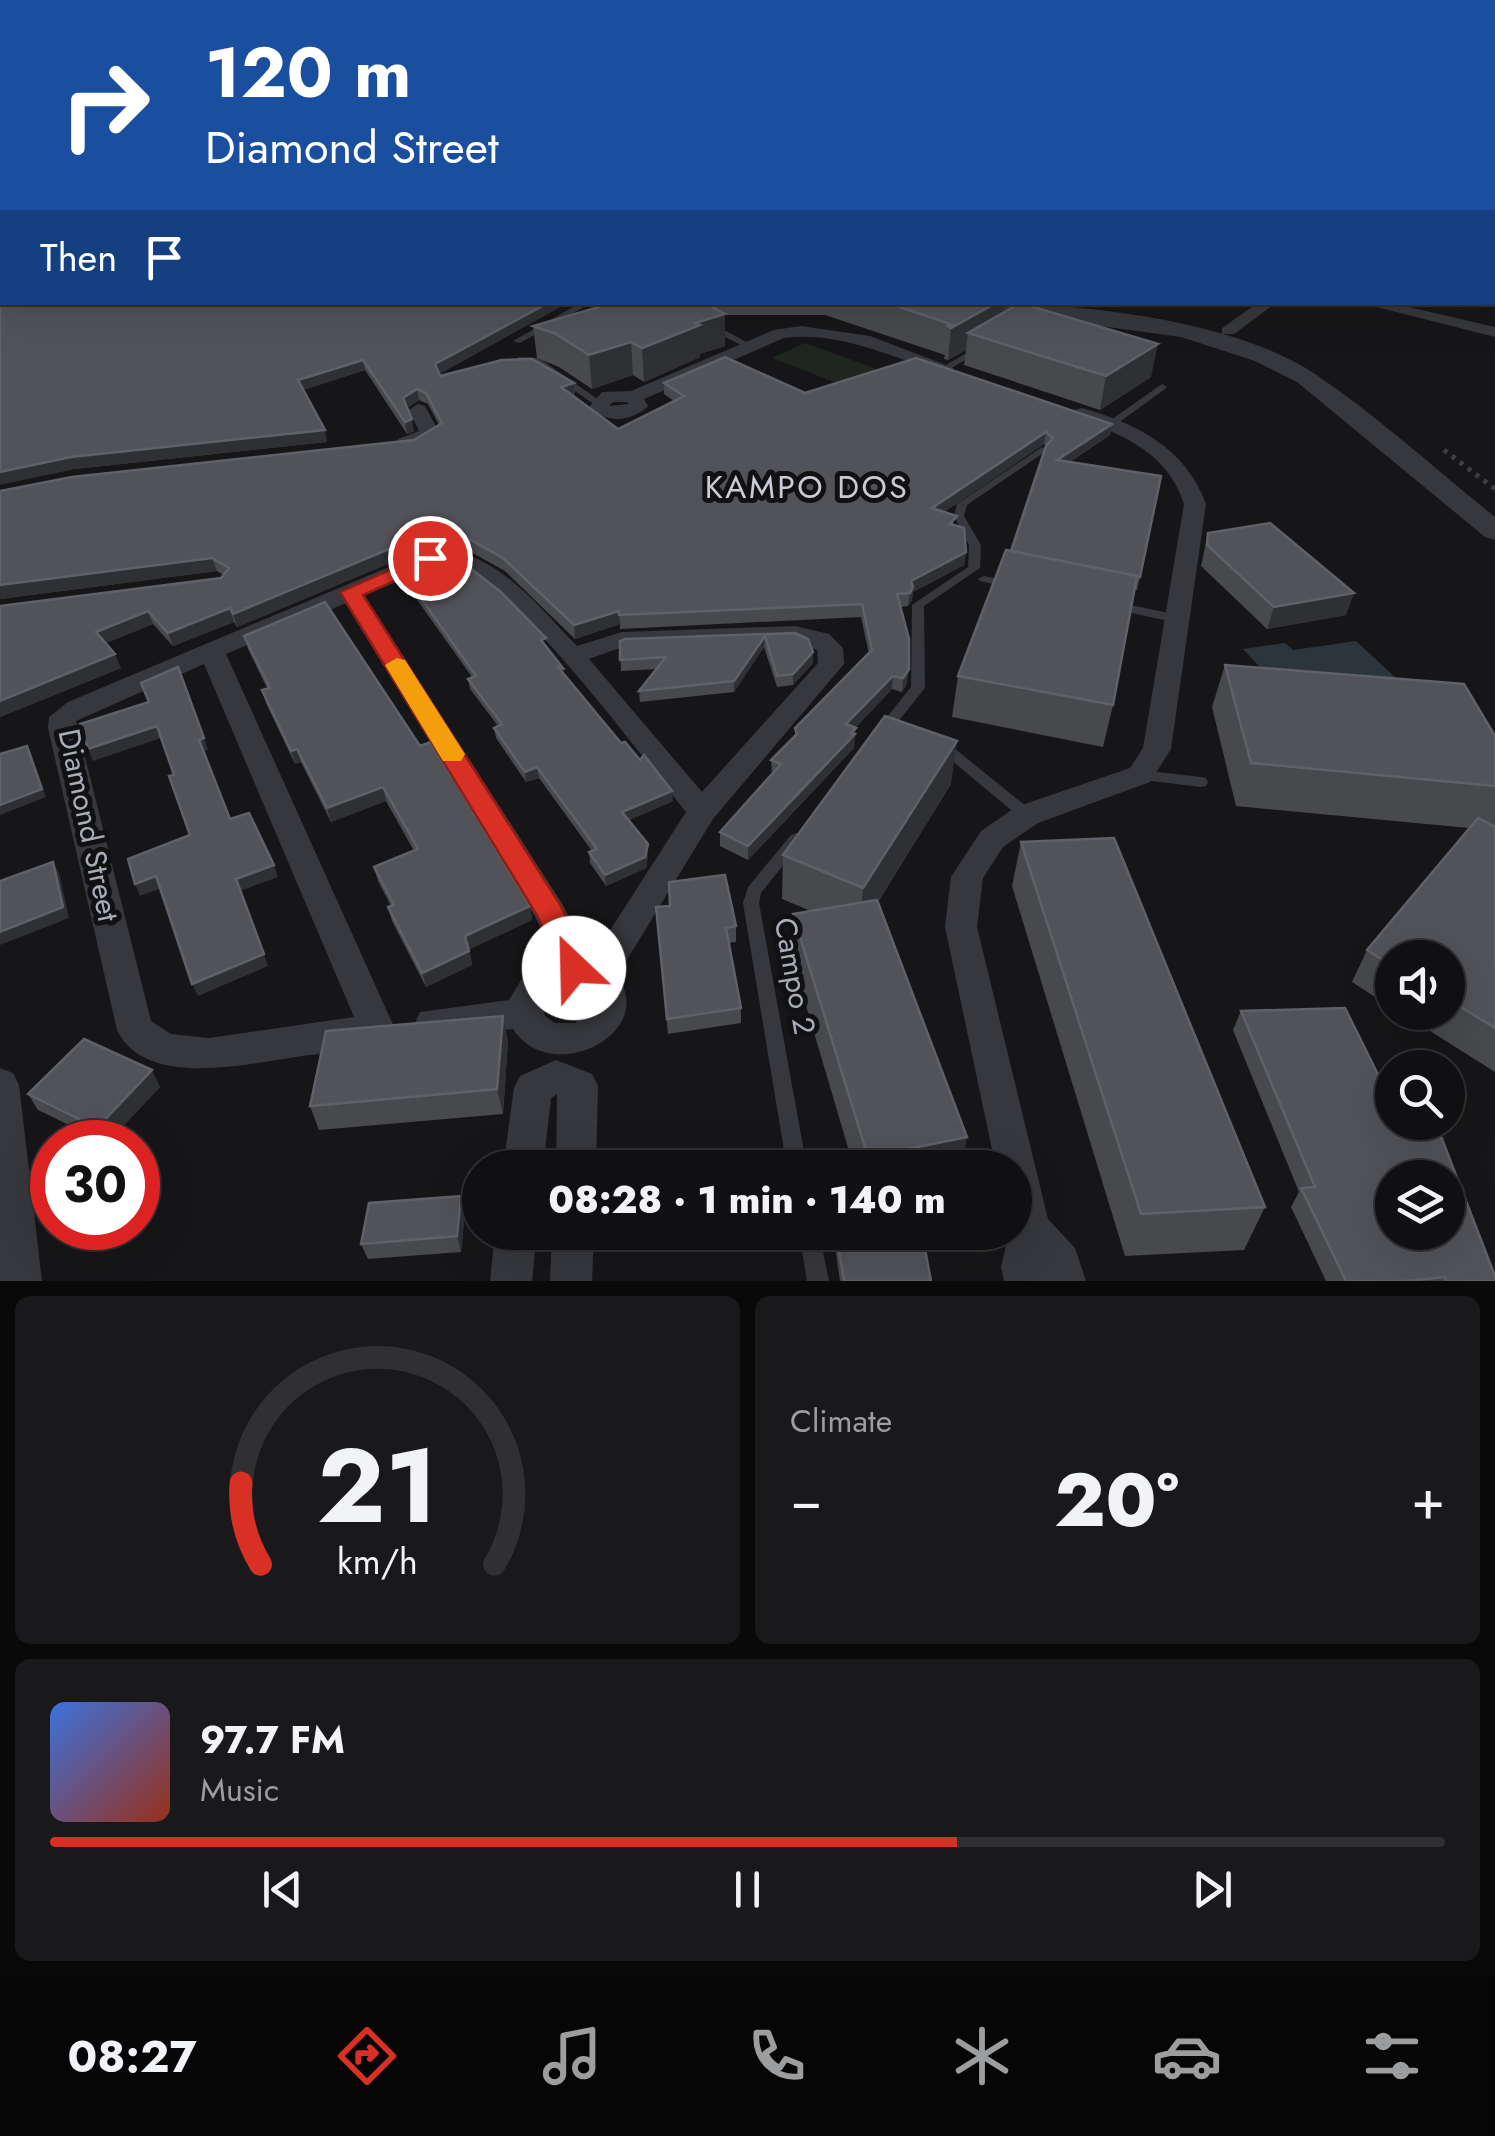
<!DOCTYPE html>
<html lang="en">
<head>
<meta charset="utf-8">
<style>
	body { margin:0; font-family:Jost,sans-serif; background:#19191b; color:#f1f3f6; height:100vh; display:flex; flex-direction:column; font-size:38px; white-space:nowrap }
	* { box-sizing:border-box; margin:0 }
	p { font-size:32px; color:#9c9d9f }
	.icon { flex:none; width:55px; height:55px; fill:none; stroke:currentColor; stroke-width:2; stroke-linecap:round; stroke-linejoin:round }
	.map { position:relative; height:1281px; overflow:hidden }
	.side { display:flex; flex-direction:column; gap:15px; padding:15px; background:#09090a; flex:1 }
	.side>* { flex:none }
	.banner { position:absolute; left:0px; top:0px; width:1495px; height:305px; box-shadow:0 10px 40px #0002,0 0 0 2px #303032; background:#1a4fa0; color:#fff; overflow:hidden }
	.controls { position:absolute; left:1375px; top:940px; display:grid; gap:20px }
	.controls a { display:grid; place-items:center; width:90px; height:90px; border-radius:50%; background:#101012; box-shadow:0 10px 40px #0002,0 0 0 2px #303032; font-size:50px }
	.speed { position:absolute; left:30px; top:1120px; display:flex; gap:20px; font-size:50px; font-weight:700; text-align:center }
	.speed>* { display:grid; place-content:center; width:130px; height:130px; border-radius:50%; background:#101012; box-shadow:0 10px 40px #0002,0 0 0 2px #303032; line-height:1 }
	.speed .limit { border:15px solid #d22; background:#fff; color:#111 }
	.pin { position:absolute; display:grid; place-items:center; width:85px; height:85px; color:#fff; margin:-42px; border:5px solid #fff; border-radius:50%; box-shadow:0 2px 10px #0007 }
	.me { position:absolute; width:110px; margin:-55px; rotate:336deg; stroke-linejoin:round; filter:drop-shadow(0 0 8px #0008) }
	.turn { display:flex; align-items:center; gap:35px; height:210px; padding:0 40px; font-size:45px }
	.turn .icon { width:130px; height:130px; stroke-width:2.5 }
	.turn b { display:block; font-size:70px; line-height:85px }
	.then { display:flex; align-items:center; height:95px; padding:0 40px; background:#0003; gap:20px; font-size:38px }
	.big { font-size:75px; font-weight:800; line-height:1.1 }
	.side .card { flex:1; display:flex; flex-direction:column; justify-content:center; gap:15px; min-width:0; padding:0 35px; border-radius:15px; background:#19191b }
	.side .dial { align-items:center; gap:0 }
	.dial svg { height:260px; overflow:visible; fill:none; stroke:#303032; stroke-width:7; stroke-linecap:round; text-anchor:middle }
	.dial text { fill:#f1f3f6; stroke:none }
	.song { display:flex; align-items:center; gap:30px }
	.cover { width:120px; height:120px; border-radius:15px; background:linear-gradient(135deg,hsl(220 70% 55%),hsl(10 70% 35%)) }
	.played { height:10px; border-radius:5px; background:linear-gradient(90deg,#d93025 65%,#303032 65%) }
	.keys { display:flex; justify-content:space-around; direction:ltr }
	.heat { display:flex; justify-content:space-between; align-items:center; font-size:55px; direction:ltr }
	.side .tiles { flex:1; display:grid; gap:15px; grid-template-columns:1fr 1fr }
	.card:last-child { grid-column:span 2 }
	.trip { position:absolute; left:462px; top:1150px; width:570px; height:100px; border-radius:50px; background:#101012; box-shadow:0 10px 40px #0002,0 0 0 2px #303032; font-weight:800; line-height:100px; text-align:center }
	.dock { display:flex; height:160px; justify-content:space-around; align-items:center; background:#060607; color:#9c9d9f }
	.dock .icon { width:70px; height:70px }
	.dock .current { color:#d93025 }
	.dock b { font-size:45px; color:#f1f3f6 }
	.map>svg:first-child { display:block }
	.green { fill:#1e261f }
	.water { fill:#2c353c }
	.lines { fill:none; stroke-linecap:round; stroke-linejoin:round }
	.river { fill:#2c353c; fill-rule:evenodd }
	.path { stroke:#3d3f44; stroke-width:5; stroke-dasharray:4 6; stroke-linecap:butt }
	.service { fill:#37383d; fill-rule:evenodd }
	.minor { fill:#37383d; fill-rule:evenodd }
	.tertiary { fill:#37383d; fill-rule:evenodd }
	.primary { stroke:#53555c; stroke-width:40 }
	.wall { fill:#47494d }
	.shaded-wall { fill:#2f3033 }
	.building { fill:#525359; stroke:#5f6168; stroke-width:2.5; fill-rule:evenodd }
	.route { fill:#d93025; stroke:#8d1f18; stroke-width:2.5 }
	.slow { fill:#f59e0b }
	.labels { text-anchor:middle; dominant-baseline:central; stroke-width:10; stroke-linejoin:round; paint-order:stroke }
	.street-label { font-size:30px; fill:#a8adb8; stroke:#111113 }
	.neighbourhood-label { font-size:32px; letter-spacing:2.5px; fill:#c9ccd4; stroke:#111113 }
</style>
</head>
<body>
<div class="map">
<svg width="1495" height="1281" viewBox="0 0 1495 1281">
	<rect width="100%" height="100%" fill="#161618"/>
	<!-- green -->
	<polygon class="green" points="805,343 880,370 847,387 772,358"/>
	<!-- water -->
	<polygon class="water" points="1356,641 1412,693 1293,703 1243,649 1285,643 1293,650"/>
	<g class="lines">
		<!-- river -->
		<rect class="river" x="1492" y="240" width="3" height="20"/>
		<!-- path -->
		<polyline class="path" points="1444,450 1495,489"/>
		<!-- service -->
		<g class="service">
			<polygon points="582,302 593,302 520,343 513,341"/>
			<polygon points="707,324 713,324 756,347 749,349 707,328"/>
			<polygon points="975,348 982,350 948,370 941,368"/>
			<polygon points="519,357 539,358 603,403 598,406 595,405 534,363 516,362 515,360"/>
			<polygon points="1162,384 1167,387 1165,389 1114,426 1108,426 1108,422"/>
			<polygon points="1042,447 1047,450 1045,452 967,505 964,516 981,545 980,568 924,606 925,688 889,733 879,733 877,730 879,727 911,687 912,605 968,567 969,545 954,516 957,504"/>
			<polygon points="984,576 1014,582 1016,584 1010,588 980,581 978,579"/>
			<polygon points="1117,602 1178,615 1184,619 1178,623 1113,609 1111,606"/>
			<polygon points="944,742 949,744 1032,811 1034,815 1032,819 1027,820 1022,819 939,750 937,747 939,744"/>
			<polygon points="1140,770 1201,777 1206,778 1208,782 1206,786 1201,787 1135,779 1133,775 1135,771"/>
			<polygon points="796,833 801,835 804,839 761,893 759,903 807,1168 787,1168 743,903 748,887 791,835"/>
			<polygon points="799,1232 819,1232 829,1281 807,1281"/>
		</g>
		<!-- minor -->
		<g class="minor">
			<polygon points="1492,164 1495,164 1495,172 1492,171"/>
			<polygon points="1259,302 1277,302 1234,334 1222,334 1222,328"/>
			<polygon points="1357,302 1387,302 1495,327 1495,337"/>
			<path d="M801,326L870,336L954,368L945,373C890,358 843,331 784,338L644,399L648,406C632,422 606,424 589,407L602,392L631,391L774,330ZM613,402H627L629,404L609,406Z"/>
			<polygon points="418,404 425,406 440,434 412,447 398,447 398,439 419,431 409,410"/>
			<path d="M1082,408C1136,423 1186,448 1206,504L1171,749L1150,782L1038,823L1003,847L983,878L977,927L1048,1219L1075,1248L1086,1281H1004L1001,1267L1009,1232H1015V1168H996L945,927L951,877L981,831L1016,807L1130,768L1143,748L1184,504C1168,453 1123,434 1075,418V410Z"/>
			<path d="M447,548C504,561 538,606 577,646L622,632L795,626L829,634L843,648L844,664L713,819L617,976C659,1033 551,1088 513,1029L433,1038L420,1034L415,1023L420,1012L509,1000L526,972L554,959L536,918L346,603L226,654L395,1029L390,1040L371,1042C348,1052 320,1053 296,1057C246,1064 145,1089 117,1030L48,728L49,717L68,702L422,553ZM447,562C511,577 640,755 686,812L591,960L563,905L364,595ZM795,640L817,650L818,663L702,792L589,659L625,646ZM204,664L354,1017L209,1038L171,1034L151,1021L76,721ZM574,982C587,988 592,991 592,1006L575,1023H555L545,1016L543,1002L557,988Z"/>
			<polygon points="556,1060 592,1074 598,1086 596,1168 556,1168 557,1094 551,1098 543,1168 503,1168 514,1088 520,1076"/>
			<polygon points="0,1068 13,1073 19,1085 42,1281 0,1281"/>
			<polygon points="495,1232 537,1232 532,1281 490,1281"/>
			<polygon points="552,1232 594,1232 592,1281 550,1281"/>
		</g>
		<!-- tertiary -->
		<path class="tertiary" d="M965,302C1065,302 1231,317 1315,374C1378,416 1436,470 1495,517V540L1485,537L1297,382L1255,361L1181,337L1020,315L975,308Z"/>
		<!-- primary -->
		<polyline class="primary" points="0,285 2,284"/>
	</g>
	<!-- wall -->
	<g class="wall">
		<polygon points="2,302 569,302 439,374 440,376 574,383 575,394 572,395 618,429 674,401 664,394 664,383 805,393 1112,424 1110,435 1070,462 1140,577 1137,590 1134,590 1113,705 1103,747 952,717 958,676 1011,551 1046,445 1044,444 944,512 956,526 966,552 964,565 913,592 912,600 908,606 900,607 907,683 902,692 892,689 855,728 854,748 748,860 720,846 720,832 772,774 771,760 795,736 795,728 869,654 861,617 620,629 620,624 575,639 505,571 469,551 446,544 421,550 237,627 234,622 173,646 153,624 106,643 121,668 0,717 0,606 221,578 223,575 217,571 0,599 0,491 414,440 439,425 428,404 419,400 407,408 414,431 407,434 365,370 303,390 327,442 75,469"/>
		<polygon points="616,302 1005,302 1003,312 1151,377 1100,410 964,365 966,350 948,360 944,359 945,355 825,315 725,315 725,346 700,354 700,357 644,382 633,375 592,389 559,367 537,358 533,326"/>
		<polygon points="1208,533 1346,615 1267,629 1201,566"/>
		<polygon points="403,573 547,648 563,668 564,674 621,743 673,801 629,820 648,844 648,855 646,868 606,886 590,863 589,852 592,851 539,778 526,782 496,738 494,728 498,726 470,689 468,679 472,677 405,583"/>
		<polygon points="795,633 813,652 813,663 793,685 777,687 764,647 734,692 640,702 639,691 657,669 621,671 620,641"/>
		<polygon points="244,636 420,746 530,906 532,920 469,949 472,965 426,987 392,921 388,907 391,906 378,881 374,867 414,851 386,801 331,822 301,762 295,764 266,703 262,690 267,688 248,649"/>
		<polygon points="1225,665 1495,736 1495,1072 1400,1012 1448,1012 1448,958 1392,958 1392,1008 1352,982 1367,950 1469,828 1236,806 1212,707"/>
		<polygon points="951,784 878,902 967,1137 961,1168 854,1168 792,958 793,914 811,911 782,899 783,855"/>
		<polygon points="1021,842 1265,1207 1244,1250 1125,1256 1012,886"/>
		<polygon points="656,907 736,926 736,942 729,943 741,1008 741,1023 668,1034"/>
		<polygon points="1241,1011 1392,1122 1495,1281 1326,1281 1291,1207 1299,1192 1233,1030"/>
		<polygon points="508,1041 503,1114 319,1130 310,1106"/>
		<polygon points="160,1087 108,1142 104,1142 38,1110 28,1094"/>
		<polygon points="465,1212 461,1252 368,1259 361,1244"/>
		<polygon points="833,1232 907,1232 931,1281 840,1281"/>
	</g>
	<!-- shaded-wall -->
	<g class="shaded-wall">
		<polygon points="550,302 569,302 437,375 435,364"/>
		<polygon points="998,302 1005,302 1001,330 968,333 966,350 948,360 951,328"/>
		<polygon points="725,314 725,346 700,354 700,357 644,382 642,348 695,323"/>
		<polygon points="631,342 633,375 592,389 589,355"/>
		<polygon points="1158,344 1151,377 1100,410 1106,376"/>
		<polygon points="363,360 365,370 300,391 298,380"/>
		<polygon points="574,383 575,394 562,398 561,387"/>
		<polygon points="417,389 419,400 405,409 403,398"/>
		<polygon points="412,419 414,431 407,434 405,422"/>
		<polygon points="1112,424 1110,435 1055,472 1057,460"/>
		<polygon points="325,430 327,442 75,469 0,485 0,472 71,457"/>
		<polygon points="1046,432 1044,444 930,521 932,508"/>
		<polygon points="444,532 446,544 421,550 237,627 233,614 418,537"/>
		<polygon points="966,552 964,565 913,592 912,600 908,606 911,581"/>
		<polygon points="212,558 217,571 0,599 0,585"/>
		<polygon points="1354,593 1346,615 1267,629 1274,607"/>
		<polygon points="230,608 234,622 173,646 168,633"/>
		<polygon points="148,611 153,624 101,645 96,632"/>
		<polygon points="619,611 620,624 575,639 574,625"/>
		<polygon points="765,636 764,647 734,692 734,681"/>
		<polygon points="813,652 813,663 793,685 793,674"/>
		<polygon points="115,654 121,668 0,717 0,701"/>
		<polygon points="909,669 907,683 902,692 903,678"/>
		<polygon points="893,676 892,689 845,738 846,724"/>
		<polygon points="157,726 161,738 93,761 88,749"/>
		<polygon points="856,728 854,748 748,860 748,846"/>
		<polygon points="204,738 208,750 203,751 199,740"/>
		<polygon points="957,741 951,784 859,932 863,888"/>
		<polygon points="27,746 46,797 0,815 0,805"/>
		<polygon points="297,749 301,762 295,764 291,751"/>
		<polygon points="537,767 539,778 526,782 525,772"/>
		<polygon points="383,787 386,801 331,822 327,808"/>
		<polygon points="672,791 673,801 623,823 622,812"/>
		<polygon points="648,844 648,855 646,868 606,886 605,875"/>
		<polygon points="53,862 59,873 69,918 0,945 0,932"/>
		<polygon points="274,865 278,877 240,891 236,879"/>
		<polygon points="156,876 162,888 140,896 135,884"/>
		<polygon points="530,906 532,920 468,950 465,936"/>
		<polygon points="469,951 472,965 426,987 422,973"/>
		<polygon points="264,954 268,966 198,996 192,984"/>
		<polygon points="503,1016 508,1041 503,1114 497,1089"/>
		<polygon points="152,1070 160,1087 108,1142 106,1142 97,1128"/>
		<polygon points="967,1137 961,1168 867,1168 868,1157"/>
		<polygon points="461,1196 465,1212 461,1252 457,1236"/>
	</g>
	<!-- building -->
	<g class="building">
		<polygon points="1492,140 1495,140 1495,155 1492,162"/>
		<polygon points="2,152 2,254 0,254 0,160"/>
		<polygon points="0,296 2,296 2,302 550,302 435,364 440,376 502,360 532,359 574,383 561,387 618,429 684,396 664,383 725,357 805,393 916,358 1112,424 1057,460 1161,476 1140,577 1011,551 1046,446 1053,438 1046,432 932,508 957,516 950,524 964,528 966,552 911,581 913,587 910,593 897,594 909,639 909,669 903,678 893,676 846,724 856,728 851,733 855,734 748,846 720,832 781,764 771,760 797,734 795,728 872,650 862,604 619,615 619,611 574,625 503,558 467,538 444,532 418,537 233,614 230,608 168,633 148,611 96,632 115,654 0,701 0,606 221,578 229,568 212,558 0,585 0,491 72,477 414,440 442,423 426,393 417,389 403,398 412,419 405,422 363,360 298,380 325,430 71,457 0,472"/>
		<polygon points="616,302 702,302 725,314 695,323 700,325 642,348 631,342 589,355 556,334 533,326"/>
		<polygon points="885,302 998,302 951,328 948,326 953,325"/>
		<polygon points="1020,303 1158,344 1106,376 968,333"/>
		<polygon points="1270,523 1354,593 1274,607 1207,545 1208,533"/>
		<polygon points="1006,550 1137,576 1113,705 958,676"/>
		<polygon points="445,556 470,568 501,592 546,638 541,640 563,668 558,667 621,743 625,742 640,760 644,755 672,791 622,812 648,844 645,857 605,875 589,852 597,849 537,767 525,772 494,728 502,724 468,679 476,676 403,573"/>
		<polygon points="325,602 420,746 431,742 530,906 465,936 469,951 422,973 388,907 394,905 374,867 418,849 383,787 327,808 297,749 291,751 262,690 270,688 244,636"/>
		<polygon points="795,633 808,639 813,652 793,674 777,676 765,636 734,681 639,691 666,657 620,660 620,641 625,639"/>
		<polygon points="1225,665 1464,684 1495,736 1495,786 1251,763"/>
		<polygon points="178,667 204,738 199,740 230,819 249,813 274,865 236,879 264,954 192,984 156,876 135,884 128,859 190,835 169,776 174,775 157,726 88,749 80,724 149,702 141,683"/>
		<polygon points="885,716 957,741 863,888 783,855"/>
		<polygon points="27,746 42,789 0,805 0,754"/>
		<polygon points="1478,818 1495,827 1495,1028 1448,999 1448,958 1392,958 1392,966 1367,950"/>
		<polygon points="1114,838 1265,1207 1141,1214 1021,842"/>
		<polygon points="53,862 63,907 0,932 0,881"/>
		<polygon points="725,875 736,926 726,928 741,1008 667,1019 656,907 670,906 669,882"/>
		<polygon points="877,900 967,1137 868,1157 793,914"/>
		<path d="M1345,1008L1392,1103V1122L1437,1126L1495,1276V1281H1446L1445,1277L1408,1281H1346L1301,1188L1315,1187L1241,1011ZM1392,1178H1448V1232H1392Z"/>
		<polygon points="503,1016 497,1089 310,1106 326,1031"/>
		<polygon points="84,1039 152,1070 97,1128 28,1094"/>
		<polygon points="461,1196 457,1236 361,1244 369,1203"/>
		<polygon points="836,1232 907,1232 925,1249 931,1281 844,1281"/>
	</g>
	<!-- sky -->
	<linearGradient id="sky" x2="0" y2="1"><stop stop-color="#0c0c0d"/><stop offset="0.44" stop-color="#363c48"/><stop offset="1" stop-color="#363c48" stop-opacity="0"/></linearGradient>
	<rect width="1495" height="319" fill="url(#sky)"/>
	<!-- route -->
	<polygon class="route" points="430,552 440,558 437,562 363,595 561,906 590,968 585,977 574,981 564,977 538,917 340,592"/>
	<!-- slow -->
	<polygon class="slow" points="397,658 405,660 461,748 465,754 461,761 443,761 385,665"/>
	<g class="labels">
		<!-- street labels -->
		<g class="street-label">
			<text transform="translate(89 825) rotate(78)">Diamond Street</text>
			<text transform="translate(795 976) rotate(80)">Campo 2</text>
		</g>
		<!-- neighbourhood labels -->
		<g class="neighbourhood-label">
			<text x="807" y="487">KAMPO DOS</text>
		</g>
	</g>
</svg>
<div class="controls">
<a><svg class="icon" aria-label="sound" viewBox="0 0 24 24"><path d="M4 9h4l5-4v14l-5-4H4zM17 9q2 3 0 6"/></svg></a>
<a><svg class="icon" aria-label="search" viewBox="0 0 24 24"><circle cx="10" cy="10" r="6"/><path d="M15 15l6 6"/></svg></a>
<a><svg class="icon" aria-label="layers" viewBox="0 0 24 24"><path d="M12 4l9 5-9 5-9-5zM3 14l9 5 9-5"/></svg></a>
</div>
<div class="speed"><div class="limit">30</div></div>
<div class="pin" style="left:430px;top:558px;background:#d93025"><svg class="icon" aria-label="arrive" viewBox="0 0 24 24"><path d="M6 21V4h12l-3 4 3 4H6"/></svg></div>
<svg class="me" style="left:574px;top:968px" viewBox="-20 -20 40 40"><circle r="19" fill="#fff"/><path d="M0-13L10 11 0 6-10 11z" fill="#d93025"/></svg>
<div class="trip">08:28 · 1 min · 140 m</div>
<div class="banner">
<div class="turn"><svg class="icon" aria-label="right" viewBox="0 0 24 24"><path d="M7 20v-9h11M14 6l5 5-5 5"/></svg><div><b>120 m</b>Diamond Street</div></div>
<div class="then">Then<svg class="icon" aria-label="arrive" viewBox="0 0 24 24"><path d="M6 21V4h12l-3 4 3 4H6"/></svg></div>
</div>
</div>
<section class="side">
<div class="tiles">
<div class="card dial"><svg viewBox="0 0 100 80">
<path d="M14 69A42 42 0 1 1 86 69"/>
<path d="M14 69A42 42 0 0 1 8 44" stroke="#d93025"/>
<text x="50" y="56" font-size="32" font-weight="700">21</text>
<text x="50" y="72" font-size="11">km/h</text>
</svg></div>
<div class="card"><p>Climate</p>
<div class="heat"><a>−</a><b class="big">20°</b><a>+</a></div>
</div>
<div class="card">
<div class="song"><i class="cover"></i><div><b>97.7 FM</b><p>Music</p></div></div>
<div class="played"></div>
<div class="keys"><svg class="icon" aria-label="previous" viewBox="0 0 24 24"><path d="M18 5L8 12l10 7zM5 5v14"/></svg><svg class="icon" aria-label="pause" viewBox="0 0 24 24"><path d="M8 5v14M16 5v14"/></svg><svg class="icon" aria-label="next" viewBox="0 0 24 24"><path d="M6 5l10 7-10 7zM19 5v14"/></svg></div>
</div>
</div>
</section>
<nav class="dock">
<b>08:27</b>
<svg class="icon current" aria-label="directions" viewBox="0 0 24 24"><path d="M12 3l9 9-9 9-9-9zM9 14v-3h6M13 9l2 2-2 2"/></svg>
<svg class="icon" aria-label="music" viewBox="0 0 24 24"><path d="M9 18V5l10-2v13"/><circle cx="6" cy="18" r="3"/><circle cx="16" cy="16" r="3"/></svg>
<svg class="icon" aria-label="phone" viewBox="0 0 24 24"><path d="M5 4h4l2 5-3 2q2 4 5 5l2-3 5 2v4C11 20 4 13 5 4z"/></svg>
<svg class="icon" aria-label="climate" viewBox="0 0 24 24"><path d="M12 3v18M4 7l16 10M4 17L20 7"/></svg>
<svg class="icon" aria-label="car" viewBox="0 0 24 24"><path d="M5 17H2v-5l4-1 3-4h7l3 4 3 1v5h-3M9 17h6M6 11h13"/><circle cx="7" cy="17" r="2"/><circle cx="17" cy="17" r="2"/></svg>
<svg class="icon" aria-label="filters" viewBox="0 0 24 24"><path d="M4 7h16M4 17h16"/><circle cx="9" cy="7" r="2"/><circle cx="15" cy="17" r="2"/></svg>
</nav>
</body>
</html>
